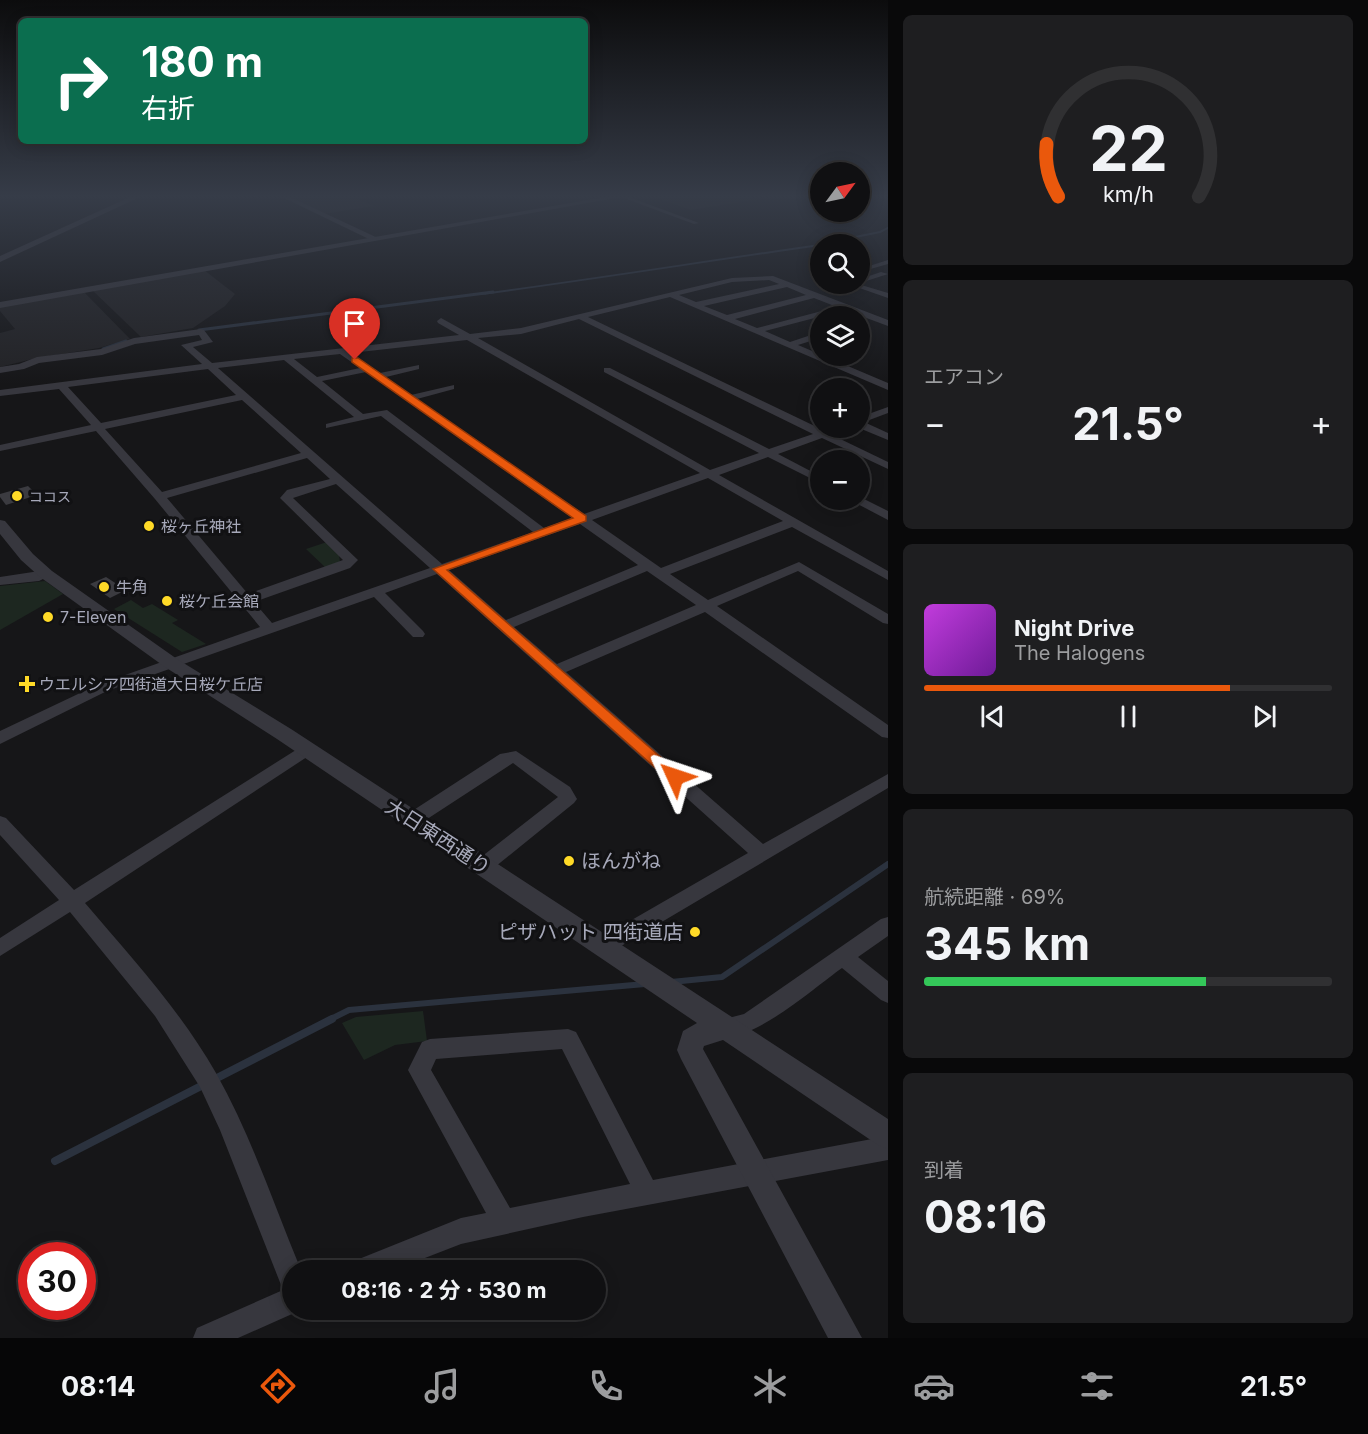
<!DOCTYPE html>
<html lang="ja">
<head>
<meta charset="utf-8">
<style>
	body { margin:0; font-family:Inter,"Noto Sans JP",sans-serif; background:#1e1e20; color:#f1f3f6; height:100vh; display:flex; flex-direction:column; font-size:22px; white-space:nowrap }
	* { box-sizing:border-box; margin:0 }
	p { font-size:20px; color:#9c9d9f }
	.icon { flex:none; width:33px; height:33px; fill:none; stroke:currentColor; stroke-width:2; stroke-linecap:round; stroke-linejoin:round }
	.map { position:relative; flex:1; overflow:hidden }
	.sheet { display:flex; flex-direction:column; gap:15px; padding:15px; background:#09090a; width:480px }
	.sheet>* { flex:none }
	.guide { position:absolute; left:18px; top:18px; width:570px; height:126px; border-radius:9px; box-shadow:0 3px 15px #0003,0 0 0 2px #303032; background:#0b6e4f; color:#fff; overflow:hidden }
	.needle { width:39px; rotate:57deg }
	.fabs { position:absolute; left:810px; top:162px; display:grid; gap:12px }
	.fabs a { display:grid; place-items:center; width:60px; height:60px; border-radius:50%; background:#101012; box-shadow:0 3px 15px #0003,0 0 0 2px #303032; font-size:30px }
	.speed { position:absolute; left:18px; top:1242px; display:flex; gap:12px; font-size:30px; font-weight:700; text-align:center }
	.speed>* { display:grid; place-content:center; width:78px; height:78px; border-radius:50%; background:#101012; box-shadow:0 3px 15px #0003,0 0 0 2px #303032; line-height:1 }
	.speed .limit { border:9px solid #d22; background:#fff; color:#111 }
	.pin { position:absolute; display:grid; place-items:center; width:51px; height:51px; color:#fff; margin:-62px -26px; border-radius:50% 50% 50% 0; rotate:-45deg; box-shadow:0 0 6px #0007 }
	.pin .icon { rotate:45deg }
	.me { position:absolute; width:66px; margin:-33px; rotate:312deg; stroke-linejoin:round; filter:drop-shadow(0 0 4px #0008) }
	.turn { display:flex; align-items:center; gap:21px; height:126px; padding:0 24px; font-size:27px }
	.turn .icon { width:78px; height:78px; stroke-width:2.5 }
	.turn b { display:block; font-size:42px; line-height:51px }
	.big { font-size:45px; font-weight:700; line-height:1.1 }
	.sheet .tile { flex:1; display:flex; flex-direction:column; justify-content:center; gap:9px; min-width:0; padding:0 21px; border-radius:9px; background:#1e1e20 }
	.sheet .dial { align-items:center; gap:0 }
	.dial svg { height:156px; overflow:visible; fill:none; stroke:#303032; stroke-width:7; stroke-linecap:round; text-anchor:middle }
	.dial text { fill:#f1f3f6; stroke:none }
	.song { display:flex; align-items:center; gap:18px }
	.cover { width:72px; height:72px; border-radius:9px; background:linear-gradient(135deg,hsl(290 70% 55%),hsl(280 70% 35%)) }
	.played { height:6px; border-radius:3px; background:linear-gradient(90deg,#ea580c 75%,#303032 75%) }
	.keys { display:flex; justify-content:space-around; direction:ltr }
	.heat { display:flex; justify-content:space-between; align-items:center; font-size:33px; direction:ltr }
	.charge { height:9px; border-radius:4px; background:linear-gradient(90deg,#34c759 69%,#303032 0) }
	.trip { position:absolute; left:282px; top:1260px; width:324px; height:60px; border-radius:30px; background:#101012; box-shadow:0 3px 15px #0003,0 0 0 2px #303032; font-weight:700; line-height:60px; text-align:center }
	.tab-bar { display:flex; height:96px; justify-content:space-around; align-items:center; background:#060607; color:#9c9d9f }
	.tab-bar .icon { width:42px; height:42px }
	.tab-bar .active { color:#ea580c }
	.tab-bar b { font-size:27px; color:#f1f3f6 }
	main { display:flex; flex:1; min-height:0 }
	.map>svg:first-child { display:block }
	.built { fill:#222225 }
	.green { fill:#1d2720 }
	.lines { fill:none; stroke-linecap:round; stroke-linejoin:round }
	.stream-far3 { stroke:#2b323e; stroke-width:2 }
	.stream-far2 { stroke:#2b323e; stroke-width:3 }
	.stream-far1 { stroke:#2b323e; stroke-width:6 }
	.stream { stroke:#2b323e; stroke-width:8 }
	.building { fill:#3b3b40 }
	.minor { fill:#37373e; fill-rule:evenodd }
	.tertiary { fill:#37373e; fill-rule:evenodd }
	.route { fill:#ea580c; stroke:#983908; stroke-width:1.5 }
	.poi-dot { fill:#ffda27; stroke:#111113; stroke-width:2 }
	.labels { text-anchor:middle; dominant-baseline:central; stroke-width:6; stroke-linejoin:round; paint-order:stroke }
	.far-poi-label { font-size:14px; fill:#a7a9ba; stroke:#111113; text-anchor:start }
	.poi-label { font-size:16px; fill:#a7a9ba; stroke:#111113; text-anchor:start }
	.near-street-label { font-size:20px; fill:#a7a9ba; stroke:#111113 }
	.near-poi-label { font-size:20px; fill:#a7a9ba; stroke:#111113; text-anchor:start }
</style>
</head>
<body>
<main>
<div class="map">
<svg width="888" height="1338" viewBox="0 0 888 1338">
	<rect width="100%" height="100%" fill="#161618"/>
	<!-- built -->
	<g class="built">
		<polygon points="290,197 368,197 358,199 374,206 324,214"/>
		<polygon points="654,197 746,197 760,199 691,210"/>
		<polygon points="204,270 235,294 225,306 193,328 141,337 92,290"/>
		<polygon points="84,292 130,339 99,348 37,358 0,367 0,333 15,329 0,311 0,306"/>
	</g>
	<!-- green -->
	<g class="green">
		<polygon points="327,542 339,554 340,563 326,568 306,549"/>
		<polygon points="45,581 63,594 0,630 0,586"/>
		<polygon points="131,600 143,608 152,604 178,620 172,623 206,644 182,652 114,609"/>
		<polygon points="423,1011 427,1041 395,1045 364,1060 342,1023 356,1017"/>
	</g>
	<g class="lines">
		<!-- stream-far3 -->
		<g class="stream-far3">
			<polyline points="821,244 880,232 888,228"/>
			<path d="M482,294C595,279 707,261 820,245"/>
		</g>
		<!-- stream-far2 -->
		<g class="stream-far2">
			<polyline points="199,330 493,292"/>
			<polyline points="103,349 126,341"/>
		</g>
		<!-- stream-far1 -->
		<g class="stream-far1">
			<polyline points="671,982 722,977 888,864"/>
			<polyline points="329,1020 349,1010 645,984"/>
		</g>
		<!-- stream -->
		<g class="stream">
			<polyline points="215,1079 332,1019"/>
			<polyline points="55,1161 205,1084"/>
		</g>
	</g>
	<!-- building -->
	<g class="building">
		<polygon points="28,486 37,495 6,505 0,497 0,494"/>
		<polygon points="106,577 126,590 110,598 90,584"/>
	</g>
	<g class="lines">
		<!-- minor -->
		<g class="minor">
			<polygon points="282,197 290,197 380,239 373,241"/>
			<polygon points="621,197 629,197 699,223 694,224"/>
			<polygon points="888,260 888,264 867,270 863,268"/>
			<polygon points="881,272 888,274 860,283 860,279"/>
			<path d="M773,276L888,320V326L845,310L765,331L790,342L820,332V338L798,345L888,383V390L670,297L588,317L823,430L845,428L844,430L832,435L888,462V469L822,438L778,454L820,476V483L768,457L719,475L888,571V580L792,527L670,574L708,600L799,562L888,614V624L883,623L798,571L717,606L888,725V738L882,737L705,612L566,672L763,844L888,774V788L611,952L604,954L597,952L594,946L597,940L748,853L437,574L385,593L423,631L425,634L423,637H413L374,597L107,691L0,744V731L97,685L260,627L155,499L96,431L0,451V445L91,425L59,389L0,396V390L202,364L181,345L202,340L199,335L135,344L102,355L39,363L24,369L0,373V367L19,364L37,357L101,349L134,338L201,329L204,330L213,342L193,347L212,363L459,335L438,323L437,321L441,318L470,334L521,328L732,278ZM769,280L779,284L696,302L679,295L732,282ZM787,287L806,295L727,315L704,306ZM814,298L837,307L757,328L735,319ZM579,319L813,434L769,449L610,368H604V372L759,453L710,470L478,338L521,334ZM467,340L700,473L584,514L417,399L454,389V385L411,395L386,377L419,369V365L380,373L351,353ZM340,354L360,368L317,377L294,359ZM284,360L354,417L326,424V428L381,416L533,532L442,564L218,368ZM208,369L236,395L101,423L68,387ZM366,372L572,518L544,528L387,410L363,414L322,381ZM242,400L301,453L162,492L105,429ZM307,458L330,479L287,490L280,498L343,560L248,594L167,498ZM708,478L783,521L661,568L592,520ZM336,484L430,568L272,623L254,602L350,568L358,560L293,498ZM580,524L638,565L506,620L449,570ZM647,571L696,605L557,664L514,627Z"/>
			<polygon points="848,284 858,284 888,293 888,298"/>
			<polygon points="888,407 888,413 864,422 888,433 888,440 859,428 860,417"/>
			<polygon points="860,497 888,511 888,520 850,500"/>
			<polygon points="46,570 53,574 39,581 0,585 0,577"/>
			<path d="M307,743L313,745L315,749L313,753L85,903C131,957 180,1010 216,1073C251,1135 274,1205 301,1270H292V1310H301L238,1338H193L197,1328L283,1290L220,1130L200,1087L155,1016L70,912L0,956V938L59,900L0,835V816L6,818L74,890Z"/>
			<polygon points="516,751 570,787 577,799 574,803 490,871 483,873 476,871 474,866 476,861 558,797 513,763 418,825 412,827 406,825 403,820 406,815 500,754"/>
			<path d="M888,917V936L858,957L888,981V1003L881,1000L842,968C816,986 749,1047 717,1035L714,1028L717,1021L744,1014L881,919Z"/>
			<path d="M568,1029L576,1032L653,1180L888,1136V1160L583,1217L461,1244L394,1270H350L354,1261L461,1218L486,1213L408,1070L422,1042L430,1039ZM562,1049L630,1184L510,1208L431,1070L436,1059Z"/>
		</g>
		<!-- tertiary -->
		<g class="tertiary">
			<polygon points="130,197 140,197 0,262 0,256"/>
			<polygon points="605,197 621,197 0,308 0,302"/>
			<polygon points="0,520 5,521 33,554 52,571 177,659 291,729 888,1119 888,1149 878,1145 723,1040 704,1046 703,1049 862,1338 828,1338 681,1059 677,1050 683,1031 697,1023 277,739 165,667 40,577 21,560 0,534"/>
		</g>
	</g>
	<!-- sky -->
	<linearGradient id="sky" x2="0" y2="1"><stop stop-color="#0c0c0d"/><stop offset="0.51" stop-color="#363c48"/><stop offset="1" stop-color="#363c48" stop-opacity="0"/></linearGradient>
	<rect width="888" height="384" fill="url(#sky)"/>
	<!-- route -->
	<polygon class="route" points="352,358 358,358 586,516 586,521 447,570 680,774 683,777 680,781 670,781 433,569 573,518 352,362"/>
	<!-- markers -->
	<g class="poi-dot">
		<circle cx="17" cy="496" r="6"/>
		<circle cx="149" cy="526" r="6"/>
		<circle cx="104" cy="587" r="6"/>
		<circle cx="167" cy="601" r="6"/>
		<circle cx="48" cy="617" r="6"/>
		<path d="M24 675h6v6h6v6h-6v6h-6v-6h-6v-6h6z"/>
		<circle cx="569" cy="861" r="6"/>
		<circle cx="695" cy="932" r="6"/>
	</g>
	<g class="labels">
		<!-- far-poi labels -->
		<g class="far-poi-label">
			<text x="29" y="496">ココス</text>
		</g>
		<!-- poi labels -->
		<g class="poi-label">
			<text x="161" y="526">桜ヶ丘神社</text>
			<text x="116" y="587">牛角</text>
			<text x="179" y="601">桜ケ丘会館</text>
			<text x="60" y="617">7-Eleven</text>
			<text x="39" y="684">ウエルシア四街道大日桜ケ丘店</text>
		</g>
		<!-- near-street labels -->
		<g class="near-street-label">
			<text transform="translate(438 837) rotate(33)">大日東西通り</text>
		</g>
		<!-- near-poi labels -->
		<g class="near-poi-label">
			<text x="581" y="861">ほんがね</text>
			<text x="683" y="932" text-anchor="end">ピザハット 四街道店</text>
		</g>
	</g>
</svg>
<div class="fabs">
<a><svg class="needle" viewBox="-14 -14 28 28"><path d="M0-13l5 13h-10z" fill="#e53935"/><path d="M0 13l5-13h-10z" fill="#9c9d9f"/></svg></a>
<a><svg class="icon" aria-label="search" viewBox="0 0 24 24"><circle cx="10" cy="10" r="6"/><path d="M15 15l6 6"/></svg></a>
<a><svg class="icon" aria-label="layers" viewBox="0 0 24 24"><path d="M12 4l9 5-9 5-9-5zM3 14l9 5 9-5"/></svg></a>
<a>+</a>
<a>−</a>
</div>
<div class="speed"><div class="limit">30</div></div>
<div class="pin" style="left:355px;top:360px;background:#d93025"><svg class="icon" aria-label="arrive" viewBox="0 0 24 24"><path d="M6 21V4h12l-3 4 3 4H6"/></svg></div>
<svg class="me" style="left:675px;top:777px" viewBox="-20 -20 40 40"><path d="M0-17L14 15 0 8-14 15z" fill="#ea580c" stroke="#fff" stroke-width="4"/></svg>
<div class="trip">08:16 · 2 分 · 530 m</div>
<div class="guide">
<div class="turn"><svg class="icon" aria-label="right" viewBox="0 0 24 24"><path d="M7 20v-9h11M14 6l5 5-5 5"/></svg><div><b>180 m</b>右折</div></div>
</div>
</div>
<section class="sheet">
<div class="tile dial"><svg viewBox="0 0 100 80">
<path d="M14 69A42 42 0 1 1 86 69"/>
<path d="M14 69A42 42 0 0 1 8 42" stroke="#ea580c"/>
<text x="50" y="56" font-size="32" font-weight="700">22</text>
<text x="50" y="72" font-size="11">km/h</text>
</svg></div>
<div class="tile"><p>エアコン</p>
<div class="heat"><a>−</a><b class="big">21.5°</b><a>+</a></div>
</div>
<div class="tile">
<div class="song"><i class="cover"></i><div><b>Night Drive</b><p>The Halogens</p></div></div>
<div class="played"></div>
<div class="keys"><svg class="icon" aria-label="previous" viewBox="0 0 24 24"><path d="M18 5L8 12l10 7zM5 5v14"/></svg><svg class="icon" aria-label="pause" viewBox="0 0 24 24"><path d="M8 5v14M16 5v14"/></svg><svg class="icon" aria-label="next" viewBox="0 0 24 24"><path d="M6 5l10 7-10 7zM19 5v14"/></svg></div>
</div>
<div class="tile"><p>航続距離 · 69%</p><b class="big">345 km</b><div class="charge"></div></div>
<div class="tile"><p>到着</p><b class="big">08:16</b></div>
</section>
</main>
<nav class="tab-bar">
<b>08:14</b>
<svg class="icon active" aria-label="directions" viewBox="0 0 24 24"><path d="M12 3l9 9-9 9-9-9zM9 14v-3h6M13 9l2 2-2 2"/></svg>
<svg class="icon" aria-label="music" viewBox="0 0 24 24"><path d="M9 18V5l10-2v13"/><circle cx="6" cy="18" r="3"/><circle cx="16" cy="16" r="3"/></svg>
<svg class="icon" aria-label="phone" viewBox="0 0 24 24"><path d="M5 4h4l2 5-3 2q2 4 5 5l2-3 5 2v4C11 20 4 13 5 4z"/></svg>
<svg class="icon" aria-label="climate" viewBox="0 0 24 24"><path d="M12 3v18M4 7l16 10M4 17L20 7"/></svg>
<svg class="icon" aria-label="car" viewBox="0 0 24 24"><path d="M5 17H2v-5l4-1 3-4h7l3 4 3 1v5h-3M9 17h6M6 11h13"/><circle cx="7" cy="17" r="2"/><circle cx="17" cy="17" r="2"/></svg>
<svg class="icon" aria-label="filters" viewBox="0 0 24 24"><path d="M4 7h16M4 17h16"/><circle cx="9" cy="7" r="2"/><circle cx="15" cy="17" r="2"/></svg>
<b>21.5°</b>
</nav>
</body>
</html>
